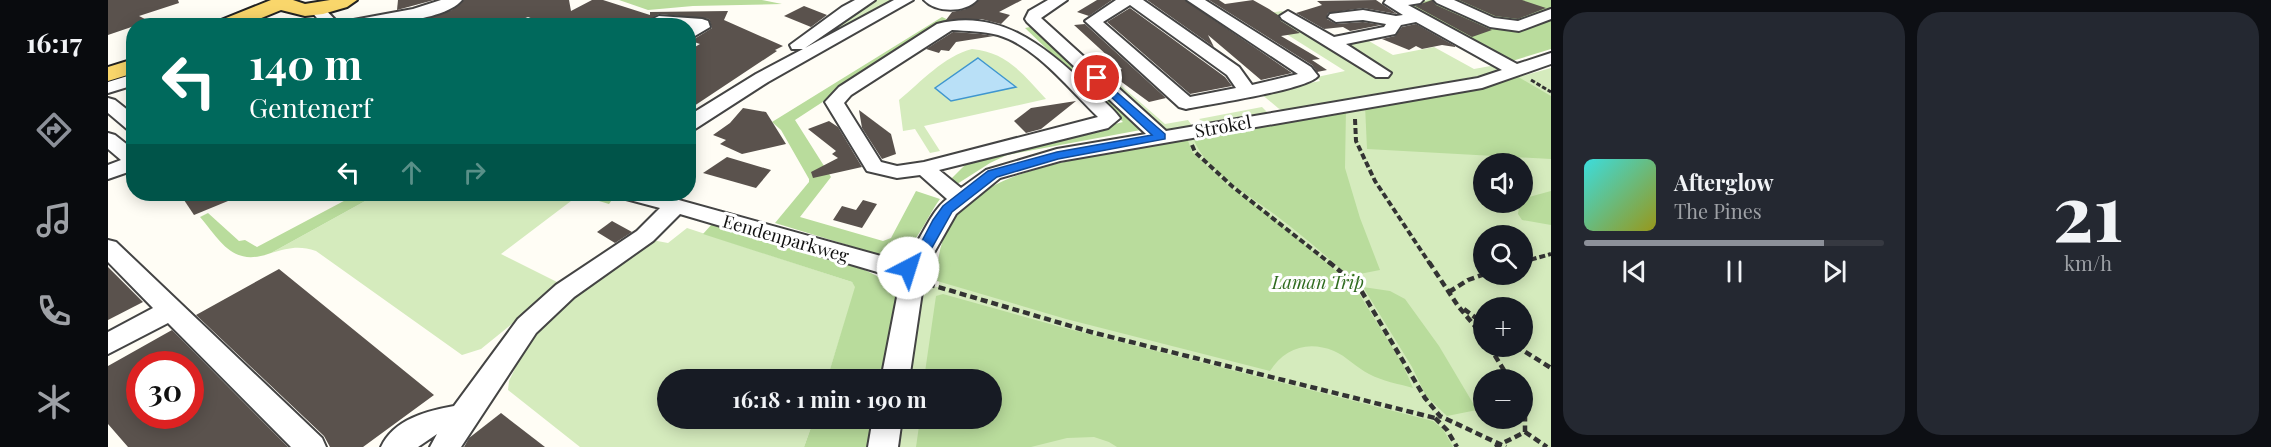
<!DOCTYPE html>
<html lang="en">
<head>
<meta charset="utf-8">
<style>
	body { margin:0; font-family:"Playfair Display",serif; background:#242831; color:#f1f3f6; height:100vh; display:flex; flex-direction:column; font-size:22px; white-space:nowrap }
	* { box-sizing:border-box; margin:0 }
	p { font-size:20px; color:#9ea1a6 }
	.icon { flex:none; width:33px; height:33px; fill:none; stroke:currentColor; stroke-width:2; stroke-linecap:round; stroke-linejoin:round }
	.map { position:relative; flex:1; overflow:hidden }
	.sheet { display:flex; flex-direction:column; gap:12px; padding:12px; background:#0d0f14; width:720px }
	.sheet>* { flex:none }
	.banner { position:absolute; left:18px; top:18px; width:570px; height:183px; border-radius:24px; box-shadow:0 3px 15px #0003; background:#00695c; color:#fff; overflow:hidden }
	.buttons { position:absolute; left:1365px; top:153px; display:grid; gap:12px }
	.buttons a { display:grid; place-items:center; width:60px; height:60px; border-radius:50%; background:#171b24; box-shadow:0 3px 15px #0003; font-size:30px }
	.speed { position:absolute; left:18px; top:351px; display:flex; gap:12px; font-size:30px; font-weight:700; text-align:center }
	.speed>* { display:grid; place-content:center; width:78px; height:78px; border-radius:50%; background:#171b24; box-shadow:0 3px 15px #0003; line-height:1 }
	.speed .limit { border:9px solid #d22; background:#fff; color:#111 }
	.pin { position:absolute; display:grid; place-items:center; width:51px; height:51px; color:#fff; margin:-26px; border:3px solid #fff; border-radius:50%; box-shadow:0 2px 6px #0007 }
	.me { position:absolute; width:66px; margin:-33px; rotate:40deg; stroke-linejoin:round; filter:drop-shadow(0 0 4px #0008) }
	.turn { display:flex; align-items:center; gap:21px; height:126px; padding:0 24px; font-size:27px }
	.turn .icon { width:78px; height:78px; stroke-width:2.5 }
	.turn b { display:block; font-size:42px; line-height:51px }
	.lanes { display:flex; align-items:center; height:57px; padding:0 24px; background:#0003; justify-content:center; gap:30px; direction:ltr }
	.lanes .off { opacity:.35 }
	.sheet .tile { flex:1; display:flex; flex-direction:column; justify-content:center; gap:9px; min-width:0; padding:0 21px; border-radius:24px; background:#242831 }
	.sheet .dial { align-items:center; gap:0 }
	.dial b { font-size:78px; line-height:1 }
	.song { display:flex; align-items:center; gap:18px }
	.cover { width:72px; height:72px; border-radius:9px; background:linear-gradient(135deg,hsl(180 70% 55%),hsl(60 70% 35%)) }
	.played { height:6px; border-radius:3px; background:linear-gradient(90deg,#8c9099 80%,#363941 80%) }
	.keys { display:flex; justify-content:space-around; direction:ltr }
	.sheet .tiles { flex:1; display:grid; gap:12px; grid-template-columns:repeat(2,1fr) }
	.trip { position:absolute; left:549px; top:369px; width:345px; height:60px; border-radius:30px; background:#171b24; box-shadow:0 3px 15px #0003; font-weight:700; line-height:60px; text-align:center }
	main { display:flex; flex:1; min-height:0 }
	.menu { display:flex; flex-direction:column; width:108px; justify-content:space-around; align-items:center; background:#090b0e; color:#9ea1a6 }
	.menu .icon { width:42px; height:42px }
	.menu .selected { color:#8c9099 }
	.menu b { font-size:27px; color:#f1f3f6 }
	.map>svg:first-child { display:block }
	.green { fill:#d5ebbd; fill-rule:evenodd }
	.forest { fill:#b9dc9c }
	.water { fill:#b9e0f7; stroke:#3f96cf; stroke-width:1.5 }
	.building { fill:#5a524d; fill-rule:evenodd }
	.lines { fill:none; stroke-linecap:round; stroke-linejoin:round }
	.minor-casing { stroke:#444; stroke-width:4 }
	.major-casing { stroke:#222; stroke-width:4 }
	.path-far2 { stroke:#333; stroke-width:3; stroke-dasharray:4.5 2; stroke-linecap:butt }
	.path-far1 { stroke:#333; stroke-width:4; stroke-dasharray:6 3; stroke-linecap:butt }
	.path { stroke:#333; stroke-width:4.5; stroke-dasharray:7 4; stroke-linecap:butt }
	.minor { fill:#fff; fill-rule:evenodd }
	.major { fill:#f9d66b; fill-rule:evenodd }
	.route { fill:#1a73e8; stroke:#114b97; stroke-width:1.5 }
	.labels { text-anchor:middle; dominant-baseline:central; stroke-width:6; stroke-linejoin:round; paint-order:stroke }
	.street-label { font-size:18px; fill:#111; stroke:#fff }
	.park-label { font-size:18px; font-style:italic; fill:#2f6b1f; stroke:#fff }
</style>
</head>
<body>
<main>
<nav class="menu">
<b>16:17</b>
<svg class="icon selected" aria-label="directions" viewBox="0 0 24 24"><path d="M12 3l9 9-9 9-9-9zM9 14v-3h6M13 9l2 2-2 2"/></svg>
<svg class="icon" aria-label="music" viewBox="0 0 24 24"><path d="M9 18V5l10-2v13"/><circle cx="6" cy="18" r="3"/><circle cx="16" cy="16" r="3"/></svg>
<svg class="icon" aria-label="phone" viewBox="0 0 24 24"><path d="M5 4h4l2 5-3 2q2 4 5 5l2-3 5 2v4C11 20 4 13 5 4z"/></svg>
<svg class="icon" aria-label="climate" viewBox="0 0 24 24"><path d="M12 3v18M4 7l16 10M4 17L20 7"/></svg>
</nav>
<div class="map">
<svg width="1443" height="447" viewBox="0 0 1443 447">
	<rect width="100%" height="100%" fill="#fffdf5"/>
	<!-- green -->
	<g class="green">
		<polygon points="767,0 797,0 685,56"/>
		<polygon points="1174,11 1215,37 1254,37 1285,55 1326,47 1366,69 1388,65 1397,71 1177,112 1170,108 1152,93 1212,81 1209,77 1237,71 1148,15"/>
		<path d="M864,49C899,52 916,75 938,99L816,126L832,151L822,153L807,129L795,131L791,100C813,82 836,56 864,49Z"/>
		<polygon points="985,61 1057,124 1080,120 1085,127 1059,131 1049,126 979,62"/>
		<path d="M1443,68V447H784L789,419L884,418V380L796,379L810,284L830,287L838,252L1083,137L1381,85ZM1376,164H1414V202H1376ZM1376,236H1414V274H1376ZM1376,308H1414V346H1376ZM1376,380H1414V418H1376Z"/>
		<polygon points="1154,107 1161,114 1100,125 1091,119"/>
		<path d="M270,194H427L439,197L467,198L393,254L453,284L373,349L354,355L208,251C191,245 180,248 163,253Z"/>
		<polygon points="579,228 744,282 748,287 719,379 560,380 560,418 706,419 696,447 472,447 400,390 401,381 413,356 436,321 449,307 544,240 560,243"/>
	</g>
	<!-- forest -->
	<g class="forest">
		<polygon points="511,0 654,0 674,4 585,6 540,10"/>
		<polygon points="1322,0 1443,0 1443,49 1401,62 1293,4"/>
		<path d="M834,17L843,21L825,30L687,120L723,177L692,217L775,241L783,238L808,191L832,199C822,212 807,247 793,253C786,256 777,254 769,254L667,223L701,182V179L673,130L664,122Z"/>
		<polygon points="927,26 1038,129 899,155 882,163 846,186 844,178 861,161 1015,122 917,28"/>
		<polygon points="1407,75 1443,96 1443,159 1259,149 1257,105"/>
		<path d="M1238,108L1237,168L1252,218L1272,270L1241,276C1218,256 1195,236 1170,217C1141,194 1097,173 1085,137Z"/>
		<path d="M1079,138L1084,152L1123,188L1164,217L1247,287L1295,365L1305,388C1291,384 1274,381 1261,374C1249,368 1238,356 1226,351C1199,340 1176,349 1162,371L958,319L829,281C827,189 912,171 984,156C1016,150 1047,144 1079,138Z"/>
		<polygon points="1443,191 1443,225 1414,220 1410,214 1411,207 1421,197"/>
		<path d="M249,194H270L163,253C125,267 114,243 92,217L100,213L131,241L137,240L149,247Z"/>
		<polygon points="427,194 508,194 501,204 471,195 467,198 439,197"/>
		<path d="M604,224L749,267C767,274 779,280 791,295L778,379H719L747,287L744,282L595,234Z"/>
		<polygon points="1255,287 1282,291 1297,299 1331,346 1369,410 1339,416 1318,396 1304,367"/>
		<polygon points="835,294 953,327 1325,421 1335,429 1345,447 1009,447 1001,442 986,437 959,438 923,447 808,447 812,419 884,418 884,380 816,379 828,296"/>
		<polygon points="706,419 770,419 765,447 696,447"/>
	</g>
	<!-- water -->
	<polygon class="water" points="870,58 908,87 843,101 827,88"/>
	<!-- building -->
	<g class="building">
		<polygon points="0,0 70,0 71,3 31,16 41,21 0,35"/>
		<polygon points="290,0 326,0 289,10"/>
		<polygon points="356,0 461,0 463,11 484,0 495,0 542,15 542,12 620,11 616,20 675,46 667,50 669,51 580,110 580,51 592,44 583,41 604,28 601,19 551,14 529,26 435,26 438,24 420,17 397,26 307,26 303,22 344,10"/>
		<polygon points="871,0 914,0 891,12 902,15 893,24 873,19 838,20 844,12 858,9"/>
		<polygon points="989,0 1004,0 981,16 969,12"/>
		<polygon points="1039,0 1077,0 1184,73 1153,80 1100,35 1106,47"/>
		<polygon points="1101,0 1111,0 1117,4 1145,0 1161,9 1170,15 1173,21 1192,33 1173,36 1212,59 1204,60 1219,70 1209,72 1204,65"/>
		<polygon points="1268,0 1289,14 1255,8 1220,13 1219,19 1228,24 1255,22 1273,25 1242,31 1235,27 1216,29 1188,13 1214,5 1209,1"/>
		<polygon points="1324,0 1328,5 1384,30 1364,37 1307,6"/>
		<polygon points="1351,0 1414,0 1438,8 1410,19 1387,16"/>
		<polygon points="696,6 719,15 703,27 676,16"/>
		<polygon points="1022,8 1117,77 1124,86 1082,94 999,22"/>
		<polygon points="977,24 1058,98 1041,102 1000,72 1014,69 966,25"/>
		<polygon points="1308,24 1347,46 1347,47 1334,45 1314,49 1308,46 1301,50 1274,39 1287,36 1294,27"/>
		<polygon points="845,32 873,34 886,36 848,42 841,51 833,50 831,53 818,49"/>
		<polygon points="968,101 933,129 918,133 906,121 923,108"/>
		<polygon points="635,108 658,112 678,144 634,154 612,144 618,140 605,135 622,123"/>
		<polygon points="751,110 783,134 788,154 774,159 754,128"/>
		<polygon points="721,121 730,127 754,167 705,178 703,172 730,158 724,154 728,151 700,129"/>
		<polygon points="619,157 663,170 648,188 595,173"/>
		<polygon points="72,194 137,194 86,215"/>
		<polygon points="755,200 769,204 754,228 725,220 734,206 748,210"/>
		<polygon points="504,221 524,232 507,243 489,232"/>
		<polygon points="0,267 35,302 0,320"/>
		<polygon points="171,269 326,395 255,447 222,447 216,436 88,315"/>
		<path d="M64,330L180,447H20L0,424V366ZM32,364H82V416H32Z"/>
		<polygon points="393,413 437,447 356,447 361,438"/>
	</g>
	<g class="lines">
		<defs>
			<g id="minor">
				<path d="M333,0H354C333,25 247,26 216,26L201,9L209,4L214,6L232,25L240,21L305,9Z"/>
				<polygon points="747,0 767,0 697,48 786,0 805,0 660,82 587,129 580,131 580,116 648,74 695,49 684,49 682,45 734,7"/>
				<path d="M816,0H869C857,13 828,13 816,0Z"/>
				<path d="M940,0H959L933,18L1058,131L1370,78L1394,70L1308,22L1293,25L1287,34L1238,44L1283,73L1280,77H1268L1174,19L1172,16L1180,11L1226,37L1276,27L1278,24L1255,20L1228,22L1220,17L1222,14L1255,10L1288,16L1295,15L1276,3L1278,0H1315L1312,3L1300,5L1409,64L1443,53V64L1374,88L952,161L892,178L848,214L819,265L815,270L807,273L814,292L801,380H773L790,292L783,276L572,214L545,241L466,297L428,333L353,447H322L329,434L310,447H273C286,419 319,411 346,406L410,319L448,285L529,231L552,208L518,199L516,194H549L791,261C810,254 818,215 839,199L812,175L789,178L759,171L717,102L731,87L829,24C891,8 937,46 979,86C990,96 1003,106 1012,118L1000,128L831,170L853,188L878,170L949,149L1038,134L919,22L917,19L921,11ZM844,30C859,31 875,31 890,35C928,46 963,91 990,117L816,162L789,166L773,162L736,103L743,95Z"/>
				<path d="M1008,0H1035L1131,67L1144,85L1190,74L1079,0H1097L1203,67L1210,76C1199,90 1101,104 1078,109L1071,107L977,21ZM1022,5L1119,75L1128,88L1082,97L995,22Z"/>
				<polygon points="1326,0 1346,0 1386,18 1410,21 1443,9 1443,19 1411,31 1382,27 1329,3"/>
				<polygon points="551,16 594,19 600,21 602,27 580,40 580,26 531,26"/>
				<polygon points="26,74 26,85 0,93 0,82"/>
				<polygon points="0,98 7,100 26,115 26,131 19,129 0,113"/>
				<polygon points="0,133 7,135 26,150 26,170 0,179 0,165 13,160 0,149"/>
				<polygon points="0,240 8,242 214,438 218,447 183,447 60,323 0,354 0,332 45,308 0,262"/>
				<polygon points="765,418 794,418 790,447 760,447"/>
			</g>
			<g id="major">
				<polygon points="163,0 185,0 197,4 222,0 249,0 239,7 215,14 197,16 173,10 134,26 105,26 108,22"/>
				<polygon points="26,59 26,73 0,81 0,67"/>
			</g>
		</defs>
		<!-- minor casing -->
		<use href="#minor" class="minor-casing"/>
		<!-- major casing -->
		<use href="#major" class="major-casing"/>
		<!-- path-far2 -->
		<polyline class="path-far2" points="1423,80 1443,92"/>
		<!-- path-far1 -->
		<g class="path-far1">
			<polyline points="1247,119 1248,141 1267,181 1322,264"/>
			<polyline points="1084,145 1087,152 1125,187 1223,264"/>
			<polyline points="1414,262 1443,254"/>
		</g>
		<!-- path -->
		<g class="path">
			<polyline points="1221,262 1251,287 1317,398 1332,416 1398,447"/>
			<polyline points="1321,262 1350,306 1376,337"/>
			<polyline points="820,284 983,332 1327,418 1332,416"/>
			<polyline points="1341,292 1360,280 1377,274"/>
			<polyline points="1356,309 1376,324"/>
			<polyline points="1381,346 1402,380"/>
			<polyline points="1408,346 1443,368"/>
			<polyline points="1327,418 1339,430 1349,447"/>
			<polyline points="1417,432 1439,447"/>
			<polyline points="1387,447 1417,432 1417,405 1414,400"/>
		</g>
		<!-- minor -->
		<use href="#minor" class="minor"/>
		<!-- major -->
		<use href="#major" class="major"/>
	</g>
	<!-- route -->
	<polygon class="route" points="989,75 1057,134 1057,139 950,159 889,177 844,212 816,262 805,271 795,271 792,268 806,256 825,220 835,206 880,171 949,152 1044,135 985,80 983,78"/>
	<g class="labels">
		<!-- street labels -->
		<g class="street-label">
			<text transform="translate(1115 126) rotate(-10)">Strokel</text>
			<text transform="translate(678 238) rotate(16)">Eendenparkweg</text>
		</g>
		<!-- park labels -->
		<g class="park-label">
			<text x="1210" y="282">Laman Trip</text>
		</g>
	</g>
</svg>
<div class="buttons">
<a><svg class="icon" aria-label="sound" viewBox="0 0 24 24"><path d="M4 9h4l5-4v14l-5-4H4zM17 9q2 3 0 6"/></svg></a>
<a><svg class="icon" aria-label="search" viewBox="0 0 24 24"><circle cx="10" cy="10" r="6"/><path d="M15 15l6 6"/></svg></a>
<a>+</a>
<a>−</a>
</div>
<div class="speed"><div class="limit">30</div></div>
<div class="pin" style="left:989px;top:78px;background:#d93025"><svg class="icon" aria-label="arrive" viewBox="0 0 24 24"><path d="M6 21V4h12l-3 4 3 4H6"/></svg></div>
<svg class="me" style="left:800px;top:268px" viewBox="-20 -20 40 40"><circle r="19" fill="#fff"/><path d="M0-13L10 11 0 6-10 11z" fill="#1a73e8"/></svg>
<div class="trip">16:18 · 1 min · 190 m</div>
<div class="banner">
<div class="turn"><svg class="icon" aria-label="left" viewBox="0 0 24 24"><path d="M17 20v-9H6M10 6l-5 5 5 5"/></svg><div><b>140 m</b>Gentenerf</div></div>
<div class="lanes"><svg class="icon" aria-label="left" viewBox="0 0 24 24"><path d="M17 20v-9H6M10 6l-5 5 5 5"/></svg><svg class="icon off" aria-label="ahead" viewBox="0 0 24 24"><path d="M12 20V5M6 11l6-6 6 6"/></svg><svg class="icon off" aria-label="right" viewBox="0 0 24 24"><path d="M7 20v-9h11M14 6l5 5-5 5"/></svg></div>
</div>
</div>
<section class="sheet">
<div class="tiles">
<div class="tile">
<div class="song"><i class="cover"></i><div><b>Afterglow</b><p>The Pines</p></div></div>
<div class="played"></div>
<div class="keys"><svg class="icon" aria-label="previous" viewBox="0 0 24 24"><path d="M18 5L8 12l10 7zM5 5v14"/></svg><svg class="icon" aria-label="pause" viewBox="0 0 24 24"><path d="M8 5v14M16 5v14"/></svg><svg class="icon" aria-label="next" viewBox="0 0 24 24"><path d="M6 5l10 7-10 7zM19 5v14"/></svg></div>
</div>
<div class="tile dial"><b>21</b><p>km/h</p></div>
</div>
</section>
</main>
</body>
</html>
